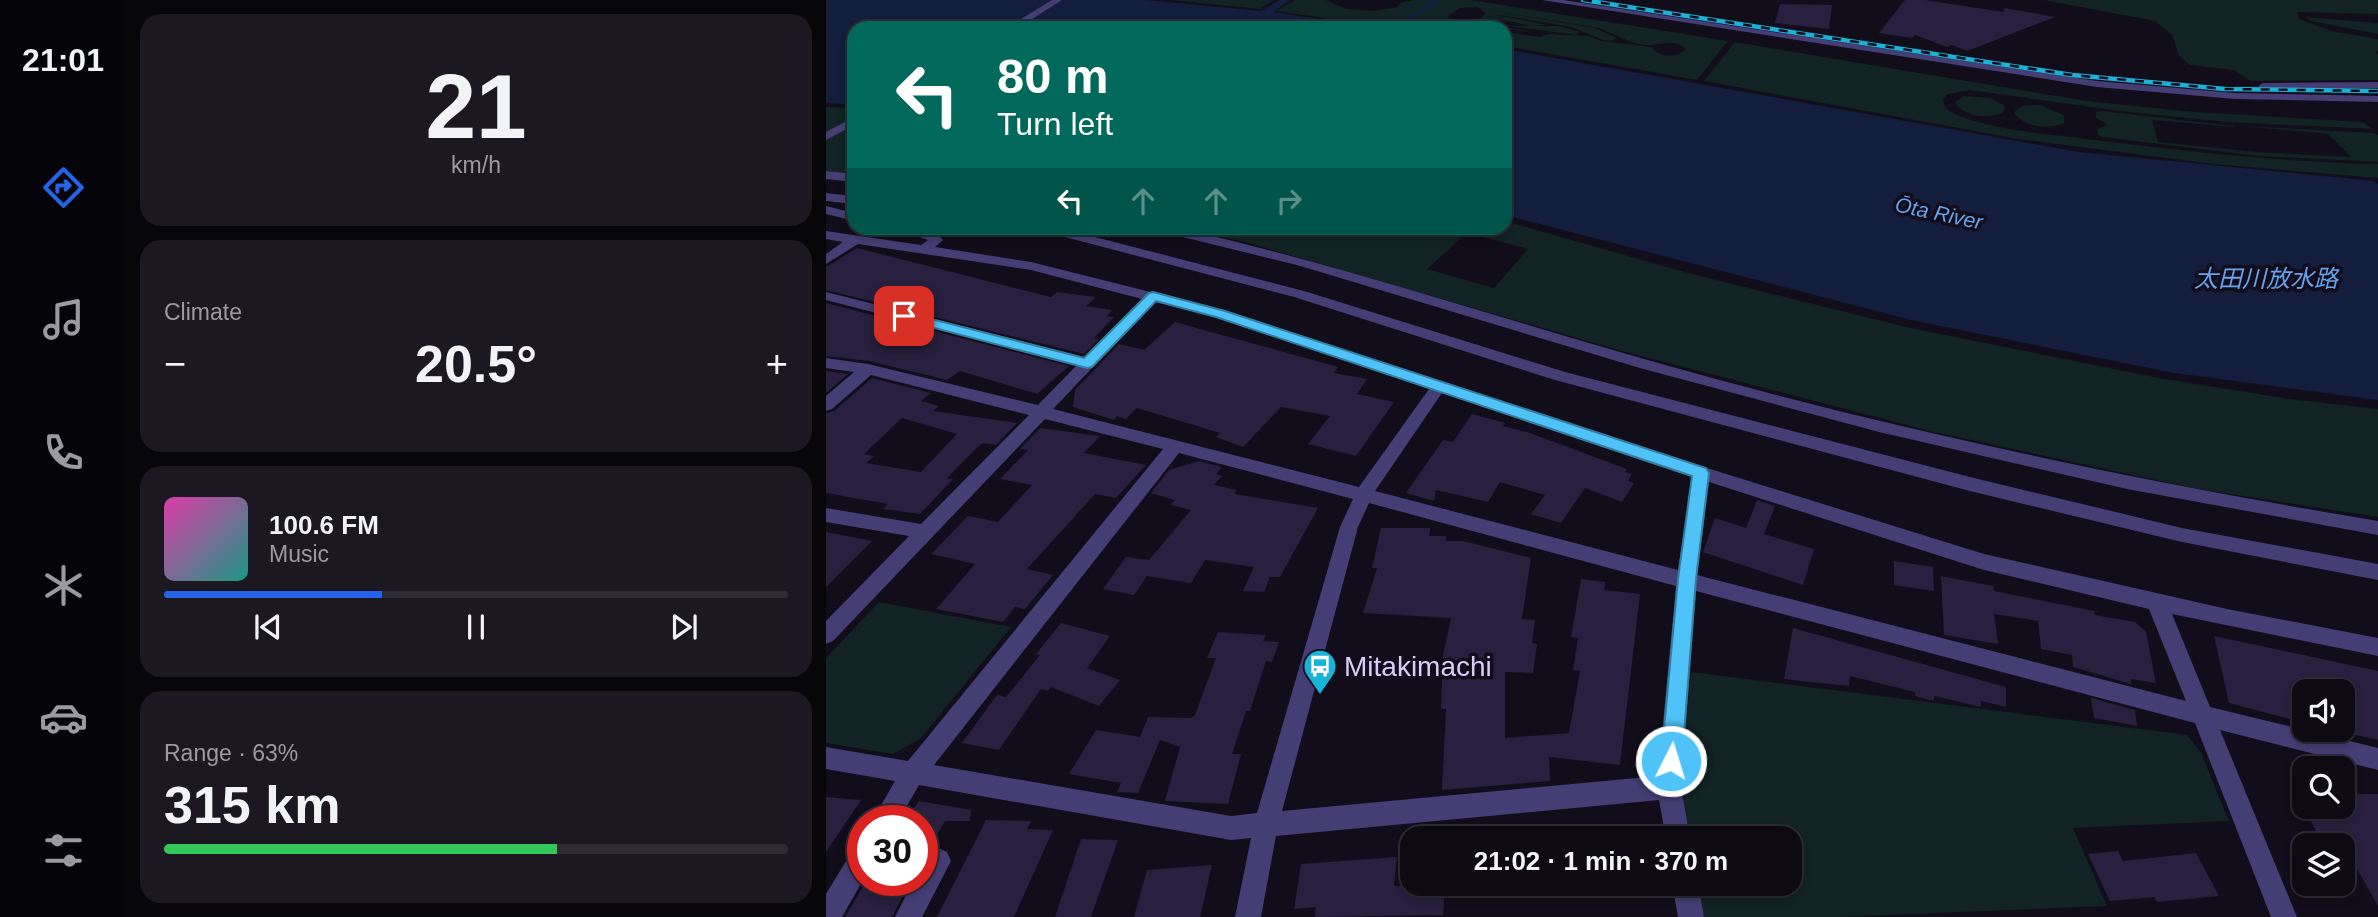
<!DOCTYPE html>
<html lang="en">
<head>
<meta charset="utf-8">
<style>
	body { margin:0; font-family:Helvetica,"Noto Sans JP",sans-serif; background:#1b1822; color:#f1f3f6; height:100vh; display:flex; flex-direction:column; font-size:26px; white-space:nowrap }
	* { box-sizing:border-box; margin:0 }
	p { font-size:23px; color:#9a9aa0 }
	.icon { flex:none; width:38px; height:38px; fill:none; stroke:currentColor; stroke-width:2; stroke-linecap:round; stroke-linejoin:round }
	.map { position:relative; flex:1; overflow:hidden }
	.panel { display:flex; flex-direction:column; gap:14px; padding:14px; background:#07060b; width:700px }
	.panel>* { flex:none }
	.top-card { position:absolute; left:21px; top:21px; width:665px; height:214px; border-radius:21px; box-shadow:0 4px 10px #0003,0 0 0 2px #2d2b34; background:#00695c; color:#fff; overflow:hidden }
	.tools { position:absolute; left:1466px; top:679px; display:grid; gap:14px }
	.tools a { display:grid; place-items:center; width:63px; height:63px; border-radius:14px; background:#0d0a14; box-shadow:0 4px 10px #0003,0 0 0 2px #2d2b34; font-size:35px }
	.speed { position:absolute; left:21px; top:805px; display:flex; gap:14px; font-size:35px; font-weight:700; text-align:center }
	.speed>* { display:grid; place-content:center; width:91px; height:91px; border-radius:50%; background:#0d0a14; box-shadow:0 4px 10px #0003,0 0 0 2px #2d2b34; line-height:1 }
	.speed .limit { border:10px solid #d22; background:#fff; color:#111 }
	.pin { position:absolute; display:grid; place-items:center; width:60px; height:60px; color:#fff; margin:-30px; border-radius:14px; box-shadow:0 4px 10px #0006 }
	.me { position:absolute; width:77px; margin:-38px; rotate:5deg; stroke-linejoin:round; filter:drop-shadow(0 0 5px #0008) }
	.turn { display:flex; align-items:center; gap:24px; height:147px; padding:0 35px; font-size:32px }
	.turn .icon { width:91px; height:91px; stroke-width:2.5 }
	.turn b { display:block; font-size:49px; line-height:60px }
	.lanes { display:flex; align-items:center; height:66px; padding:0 35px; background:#0003; justify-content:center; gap:35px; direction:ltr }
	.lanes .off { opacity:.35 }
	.big { font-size:52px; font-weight:700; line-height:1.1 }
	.panel .card { flex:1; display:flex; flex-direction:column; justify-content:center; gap:10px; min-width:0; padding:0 24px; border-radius:21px; background:#1b1822 }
	.panel .dial { align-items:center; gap:0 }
	.dial b { font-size:91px; line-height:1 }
	.song { display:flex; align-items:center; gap:21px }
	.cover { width:84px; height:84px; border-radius:10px; background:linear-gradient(135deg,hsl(320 70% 55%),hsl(170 70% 35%)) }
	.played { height:7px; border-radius:4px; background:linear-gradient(90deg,#2563eb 35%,#2d2b34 35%) }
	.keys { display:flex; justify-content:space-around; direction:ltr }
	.heat { display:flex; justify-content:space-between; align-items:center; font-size:38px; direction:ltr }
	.charge { height:10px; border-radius:5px; background:linear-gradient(90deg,#34c759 63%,#2d2b34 0) }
	.trip { position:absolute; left:574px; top:826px; width:402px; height:70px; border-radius:21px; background:#0d0a14; box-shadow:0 4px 10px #0003,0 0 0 2px #2d2b34; font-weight:700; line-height:70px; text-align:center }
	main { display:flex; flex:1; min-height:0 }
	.menu { display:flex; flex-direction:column; width:126px; justify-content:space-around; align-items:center; background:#050408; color:#9a9aa0 }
	.menu .icon { width:49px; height:49px }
	.menu .on { color:#2563eb }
	.menu b { font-size:32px; color:#f1f3f6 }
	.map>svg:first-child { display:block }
	.green { fill:#112324; fill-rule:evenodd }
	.water { fill:#121e3b }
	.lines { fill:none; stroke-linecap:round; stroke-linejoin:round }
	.stream { stroke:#121e3b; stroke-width:4.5 }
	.building { fill:#28203e; fill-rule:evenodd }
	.minor { fill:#453e74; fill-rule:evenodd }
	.rail-casing { stroke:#1ab3d8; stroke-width:4.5 }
	.rail { stroke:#110d1b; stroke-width:2.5; stroke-dasharray:9; stroke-linecap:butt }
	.route { fill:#4fc3f7; stroke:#337fa1; stroke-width:2 }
	.labels { text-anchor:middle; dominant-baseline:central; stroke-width:7; stroke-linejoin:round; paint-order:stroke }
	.far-water-label { font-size:21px; font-style:italic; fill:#67a3ed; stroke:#110d1b }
	.water-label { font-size:24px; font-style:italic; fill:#67a3ed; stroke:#110d1b }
	.near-poi-label { font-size:28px; fill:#d6cdf9; stroke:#110d1b; text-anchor:start }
</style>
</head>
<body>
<main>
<nav class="menu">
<b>21:01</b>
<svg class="icon on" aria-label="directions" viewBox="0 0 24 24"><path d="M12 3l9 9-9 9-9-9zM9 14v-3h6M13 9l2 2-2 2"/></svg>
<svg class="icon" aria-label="music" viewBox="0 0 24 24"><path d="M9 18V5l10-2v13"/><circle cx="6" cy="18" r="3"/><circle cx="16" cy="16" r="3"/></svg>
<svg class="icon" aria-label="phone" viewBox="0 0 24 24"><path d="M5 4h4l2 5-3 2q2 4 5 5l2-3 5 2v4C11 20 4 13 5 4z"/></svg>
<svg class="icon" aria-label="climate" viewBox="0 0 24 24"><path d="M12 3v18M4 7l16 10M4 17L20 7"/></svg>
<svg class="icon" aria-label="car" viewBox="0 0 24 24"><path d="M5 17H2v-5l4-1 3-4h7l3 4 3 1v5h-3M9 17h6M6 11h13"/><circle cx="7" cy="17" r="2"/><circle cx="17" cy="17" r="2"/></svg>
<svg class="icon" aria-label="filters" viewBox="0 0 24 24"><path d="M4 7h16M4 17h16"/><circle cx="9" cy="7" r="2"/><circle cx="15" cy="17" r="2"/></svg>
</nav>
<section class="panel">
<div class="card dial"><b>21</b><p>km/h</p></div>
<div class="card"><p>Climate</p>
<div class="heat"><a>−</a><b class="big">20.5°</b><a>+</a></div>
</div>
<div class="card">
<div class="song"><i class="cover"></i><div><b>100.6 FM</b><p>Music</p></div></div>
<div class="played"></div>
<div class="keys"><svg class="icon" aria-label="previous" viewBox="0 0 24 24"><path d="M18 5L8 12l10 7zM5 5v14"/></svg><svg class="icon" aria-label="pause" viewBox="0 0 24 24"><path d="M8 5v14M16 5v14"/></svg><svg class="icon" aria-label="next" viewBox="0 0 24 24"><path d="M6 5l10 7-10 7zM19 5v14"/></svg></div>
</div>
<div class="card"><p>Range · 63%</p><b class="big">315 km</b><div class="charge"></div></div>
</section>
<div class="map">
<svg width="1552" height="917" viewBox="0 0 1552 917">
	<rect width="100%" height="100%" fill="#110d1b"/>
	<!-- green -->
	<g class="green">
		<polygon points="344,0 448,0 434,9"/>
		<polygon points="469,0 500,0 520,9 548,11 571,7 575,3 586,0 608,0 564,28 450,11"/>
		<path d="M613,0H645L902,41L871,80L679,46V32L713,37L723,34L762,36L775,41L826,47C832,58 852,58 860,49C849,39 840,44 827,45C805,47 788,31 767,27L661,10L769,28L791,38L785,41L777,40L745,27L662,13L721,25L704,26L660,16L685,22L656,20L686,26H732L754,32L751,35L651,22L711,33L644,24L641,25L655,28H571ZM651,7L660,13C651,25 633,26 621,17L634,8Z"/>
		<polygon points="1218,0 1552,0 1552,14 1471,12 1473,19 1505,31 1552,39 1552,51 1549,51 1552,55 1552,80 1425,81 1408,70 1364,65 1353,56 1346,35 1329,21"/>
		<polygon points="1479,17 1552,23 1552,34 1485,21"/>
		<path d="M909,42L1260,101L1368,112L1536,122L1547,129L1402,122L1302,112L1144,90L1122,94L1117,99C1117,108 1125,113 1134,116C1168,130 1222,134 1260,139C1357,151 1454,162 1552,164V178L1387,164L1192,139L878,81Z"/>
		<path d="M1138,96L1164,98L1178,105L1179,109L1176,113C1162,119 1143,117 1131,106L1129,102Z"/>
		<path d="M1214,105L1238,115V123C1222,130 1197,127 1188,112L1196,106Z"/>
		<polygon points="0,107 28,108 28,118 0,135"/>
		<polygon points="1276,111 1408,126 1409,127 1326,120 1332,142 1430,152 1525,157 1502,134 1416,126 1548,133 1552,135 1552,162 1433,156 1276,137 1272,135 1271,129 1282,125 1270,118 1270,112"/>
		<polygon points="28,122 28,174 0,171 0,138"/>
		<polygon points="679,221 862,273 1080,327 1333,378 1463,399 1552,409 1552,517 1372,489 1108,432 796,351 423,243 355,228 605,229 635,238 601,269 668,288 702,249 625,228 679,228"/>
		<polygon points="53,602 185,627 95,738 67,754 0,743 0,658"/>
		<polygon points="865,672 1361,735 1375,753 1403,821 1247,828 1281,906 1013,917 877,917 870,884 964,884 964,838 861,838 854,790"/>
	</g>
	<!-- water -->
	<g class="water">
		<polygon points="0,0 321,0 435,11 453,0 464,0 448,12 552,28 28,28 28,105 0,103"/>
		<polygon points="679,49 1253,152 1548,181 1552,184 1552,400 1348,373 1085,320 679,215"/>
	</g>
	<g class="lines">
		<!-- stream -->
		<polyline class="stream" points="568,28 611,0"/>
	</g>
	<!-- building -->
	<g class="building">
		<polygon points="1079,0 1099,0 1177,12 1179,8 1229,17 1141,51 1126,45 1121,47 1089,35 1086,38 1053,33"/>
		<polygon points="954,4 1006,5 1003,29 949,23"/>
		<polygon points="31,248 225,297 231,292 270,297 260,306 286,310 281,316 288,317 268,338 273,339 258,354 0,290 0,267"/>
		<polygon points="0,303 243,366 211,394 134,371 121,380 43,361 0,356"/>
		<polygon points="349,322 512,367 508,373 541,379 531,394 568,402 530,456 482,444 504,416 455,407 417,447 390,437 394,433 311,408 300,419 291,416 288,420 247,407 249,390 293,344 318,350"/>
		<polygon points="0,371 22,374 0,393"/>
		<path d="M46,378L105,393L95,401L113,406L107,411L191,423L170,445L156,443L121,478L127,479L94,514L57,509L62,504L0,493V413L8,411ZM76,418L131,434L95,472L40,463L48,456L38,454Z"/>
		<polygon points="646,414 679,423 677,426 704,433 801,469 799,472 806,474 802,481 808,483 796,502 759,488 735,523 705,514 719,495 674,482 662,502 610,490 608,501 580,493 617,440 627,442"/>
		<polygon points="214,428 274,436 258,453 320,465 290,498 269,494 201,569 227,575 199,609 189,607 177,622 110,609 149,564 105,554 142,516 172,522 206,485 174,479 202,450 194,449"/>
		<polygon points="373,461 396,467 390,474 396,476 388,485 411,490 408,494 492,508 454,577 444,577 438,592 417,591 428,567 379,560 365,583 321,576 308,595 277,589 300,557 323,560 365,510 345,505 349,500 325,493 343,470"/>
		<polygon points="931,500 949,506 938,534 988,549 977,585 877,552 889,518 920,528"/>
		<polygon points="555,528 604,528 603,536 620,536 620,541 637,541 705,558 696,619 709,620 706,643 711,644 707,673 679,672 679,738 743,733 754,671 747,670 752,638 745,637 755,579 779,582 778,590 814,594 794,765 723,757 724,781 616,790 620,709 615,709 617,655 625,618 537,613 551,568 546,568"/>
		<polygon points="0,532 46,541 0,587"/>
		<polygon points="1068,561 1107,567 1108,591 1068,585"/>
		<polygon points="1115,576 1167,586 1168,591 1268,611 1269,615 1309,622 1320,632 1330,683 1305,679 1305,684 1247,667 1246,655 1215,649 1212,621 1168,614 1172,644 1118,635"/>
		<polygon points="235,623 284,636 261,668 294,680 273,706 225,687 222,691 215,689 173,750 136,743 171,695 180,697 214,655 210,654"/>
		<polygon points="967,628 1180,687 1180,707 1155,701 1155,707 1108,696 1108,701 1089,696 1089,692 1024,676 1023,686 958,679"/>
		<polygon points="392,632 440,635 437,641 453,642 446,662 440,661 424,711 420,711 406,754 415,754 402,804 339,801 354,747 334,740 312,793 291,792 295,783 243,774 270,730 314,737 322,717 365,718 369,715 390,658 381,658"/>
		<polygon points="1388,636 1552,671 1552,740 1517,732 1517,691 1479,691 1479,723 1403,703"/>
		<polygon points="1265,698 1309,710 1311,726 1268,718"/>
		<polygon points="1517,794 1552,794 1552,906 1513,837 1492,835 1478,807 1517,807"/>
		<polygon points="0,797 35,800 0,852"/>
		<polygon points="93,801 145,810 144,821 119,821 96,859 96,821 78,821"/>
		<polygon points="160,820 205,821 201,829 227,830 188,917 111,917"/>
		<polygon points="255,839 292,840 265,917 229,917"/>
		<polygon points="1292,851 1297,861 1370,853 1393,896 1331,902 1328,897 1284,901 1262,854"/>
		<polygon points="571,857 568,886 619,884 617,915 489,917 490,907 468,909 475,864"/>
		<polygon points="386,865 374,917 308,917 321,870"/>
		<polygon points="41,880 85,880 66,917 19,917"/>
	</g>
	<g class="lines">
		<!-- minor -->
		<g class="minor">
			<polygon points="226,0 236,0 192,28 180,28"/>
			<polygon points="716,0 737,0 1271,81 1409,93 1552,96 1552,102 1409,99 1271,87"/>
			<polygon points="1552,82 1552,88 1437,89 1432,86 1437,83"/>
			<polygon points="28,117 28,125 0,140 0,132"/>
			<polygon points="0,171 28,174 28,182 0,179"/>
			<polygon points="0,193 28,196 28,204 0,201"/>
			<polygon points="0,206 28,213 28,221 0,214"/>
			<path d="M69,228L107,230L117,240L109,247L205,262L400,311L881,468L1158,554L1401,609L1552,638V656L1346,614L1384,707L1552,748V770L1394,730L1471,917H1445L1369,723L870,591L855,787L864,838H840L833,800L450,836L435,917H409L425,838L405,840L93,785L72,821H46L69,781L0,769V747L82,761L337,449L219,419L7,641L0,644V621L83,536L0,522V508L95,524L203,415L45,375L6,409L0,411V396L28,372L0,368V358L42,364L212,405L251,365L0,300V292L259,357L316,299L205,270L32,244L0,264V254L17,242L0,239V231L95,245L102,240ZM329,302L390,317L603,389L533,487L227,409ZM616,393L866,477L852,570L549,491ZM353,453L527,499L514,527L431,813L405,816L108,765ZM883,482L1158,570L1323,609L1360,701L871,575ZM543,503L850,586L832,776L456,811L532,527Z"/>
			<polygon points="214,228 234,228 478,291 739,372 1144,477 1356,528 1552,564 1552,580 1356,542 1144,491 729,380 468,297 216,231"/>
			<path d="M330,228H352C534,269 710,331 890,379C1108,438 1329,484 1552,521V535L1301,489L1053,432L814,368L471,265L332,231Z"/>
			<polygon points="37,845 37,880 16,917 0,917 0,894 28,848"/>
			<path d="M112,848L121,852L125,861L96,917H69L88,880H96C96,865 97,855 112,848Z"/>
			<polygon points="846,884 872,884 878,917 852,917"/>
		</g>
		<defs>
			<polyline id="rail" points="757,0 1246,75 1399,89 1552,91"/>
		</defs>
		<!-- rail casing -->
		<use href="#rail" class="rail-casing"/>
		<!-- rail -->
		<use href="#rail" class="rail"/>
	</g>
	<!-- route -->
	<polygon class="route" points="327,292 399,311 880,468 883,473 870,579 856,761 853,768 845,771 838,768 835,761 852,579 866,476 390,317 330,301 266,367 261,368 74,319 72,316 78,312 258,358 323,293"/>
	<!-- icons -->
	<defs>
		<symbol id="bus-pin" viewBox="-11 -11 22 30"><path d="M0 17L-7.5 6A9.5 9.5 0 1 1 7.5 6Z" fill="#1ab3d8" stroke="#110d1b"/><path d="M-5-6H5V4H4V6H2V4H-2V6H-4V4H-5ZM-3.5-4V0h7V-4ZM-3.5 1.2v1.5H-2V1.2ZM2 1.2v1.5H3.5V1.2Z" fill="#fff"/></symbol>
	</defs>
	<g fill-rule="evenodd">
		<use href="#bus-pin" x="475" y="647" width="38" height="52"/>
	</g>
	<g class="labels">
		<!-- far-water labels -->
		<g class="far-water-label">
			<text transform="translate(1113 213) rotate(12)">Ōta River</text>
		</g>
		<!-- water labels -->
		<g class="water-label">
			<text x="1440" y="278">太田川放水路</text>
		</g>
		<!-- near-poi labels -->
		<g class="near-poi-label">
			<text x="518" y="666">Mitakimachi</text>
		</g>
	</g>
</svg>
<div class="tools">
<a><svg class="icon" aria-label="sound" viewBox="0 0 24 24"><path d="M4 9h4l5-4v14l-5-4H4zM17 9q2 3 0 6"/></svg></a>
<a><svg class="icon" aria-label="search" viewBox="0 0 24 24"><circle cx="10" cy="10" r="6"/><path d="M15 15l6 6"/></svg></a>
<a><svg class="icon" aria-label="layers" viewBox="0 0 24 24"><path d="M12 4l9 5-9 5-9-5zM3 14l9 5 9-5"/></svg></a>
</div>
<div class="speed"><div class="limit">30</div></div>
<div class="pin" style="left:78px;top:316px;background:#d93025"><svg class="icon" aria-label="arrive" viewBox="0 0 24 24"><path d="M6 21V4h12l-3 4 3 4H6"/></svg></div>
<svg class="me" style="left:845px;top:761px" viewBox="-20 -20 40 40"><circle r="17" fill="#4fc3f7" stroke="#fff" stroke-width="3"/><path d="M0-11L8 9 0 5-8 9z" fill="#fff"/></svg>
<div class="trip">21:02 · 1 min · 370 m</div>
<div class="top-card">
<div class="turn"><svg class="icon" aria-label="left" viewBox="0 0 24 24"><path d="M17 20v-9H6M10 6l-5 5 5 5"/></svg><div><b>80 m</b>Turn left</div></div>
<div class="lanes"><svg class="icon" aria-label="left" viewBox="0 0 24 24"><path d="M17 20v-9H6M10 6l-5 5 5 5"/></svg><svg class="icon off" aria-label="ahead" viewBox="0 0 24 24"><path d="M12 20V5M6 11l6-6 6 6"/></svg><svg class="icon off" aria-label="ahead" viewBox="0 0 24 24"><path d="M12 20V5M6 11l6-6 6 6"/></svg><svg class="icon off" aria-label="right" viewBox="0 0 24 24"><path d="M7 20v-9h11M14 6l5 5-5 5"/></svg></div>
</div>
</div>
</main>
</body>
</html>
